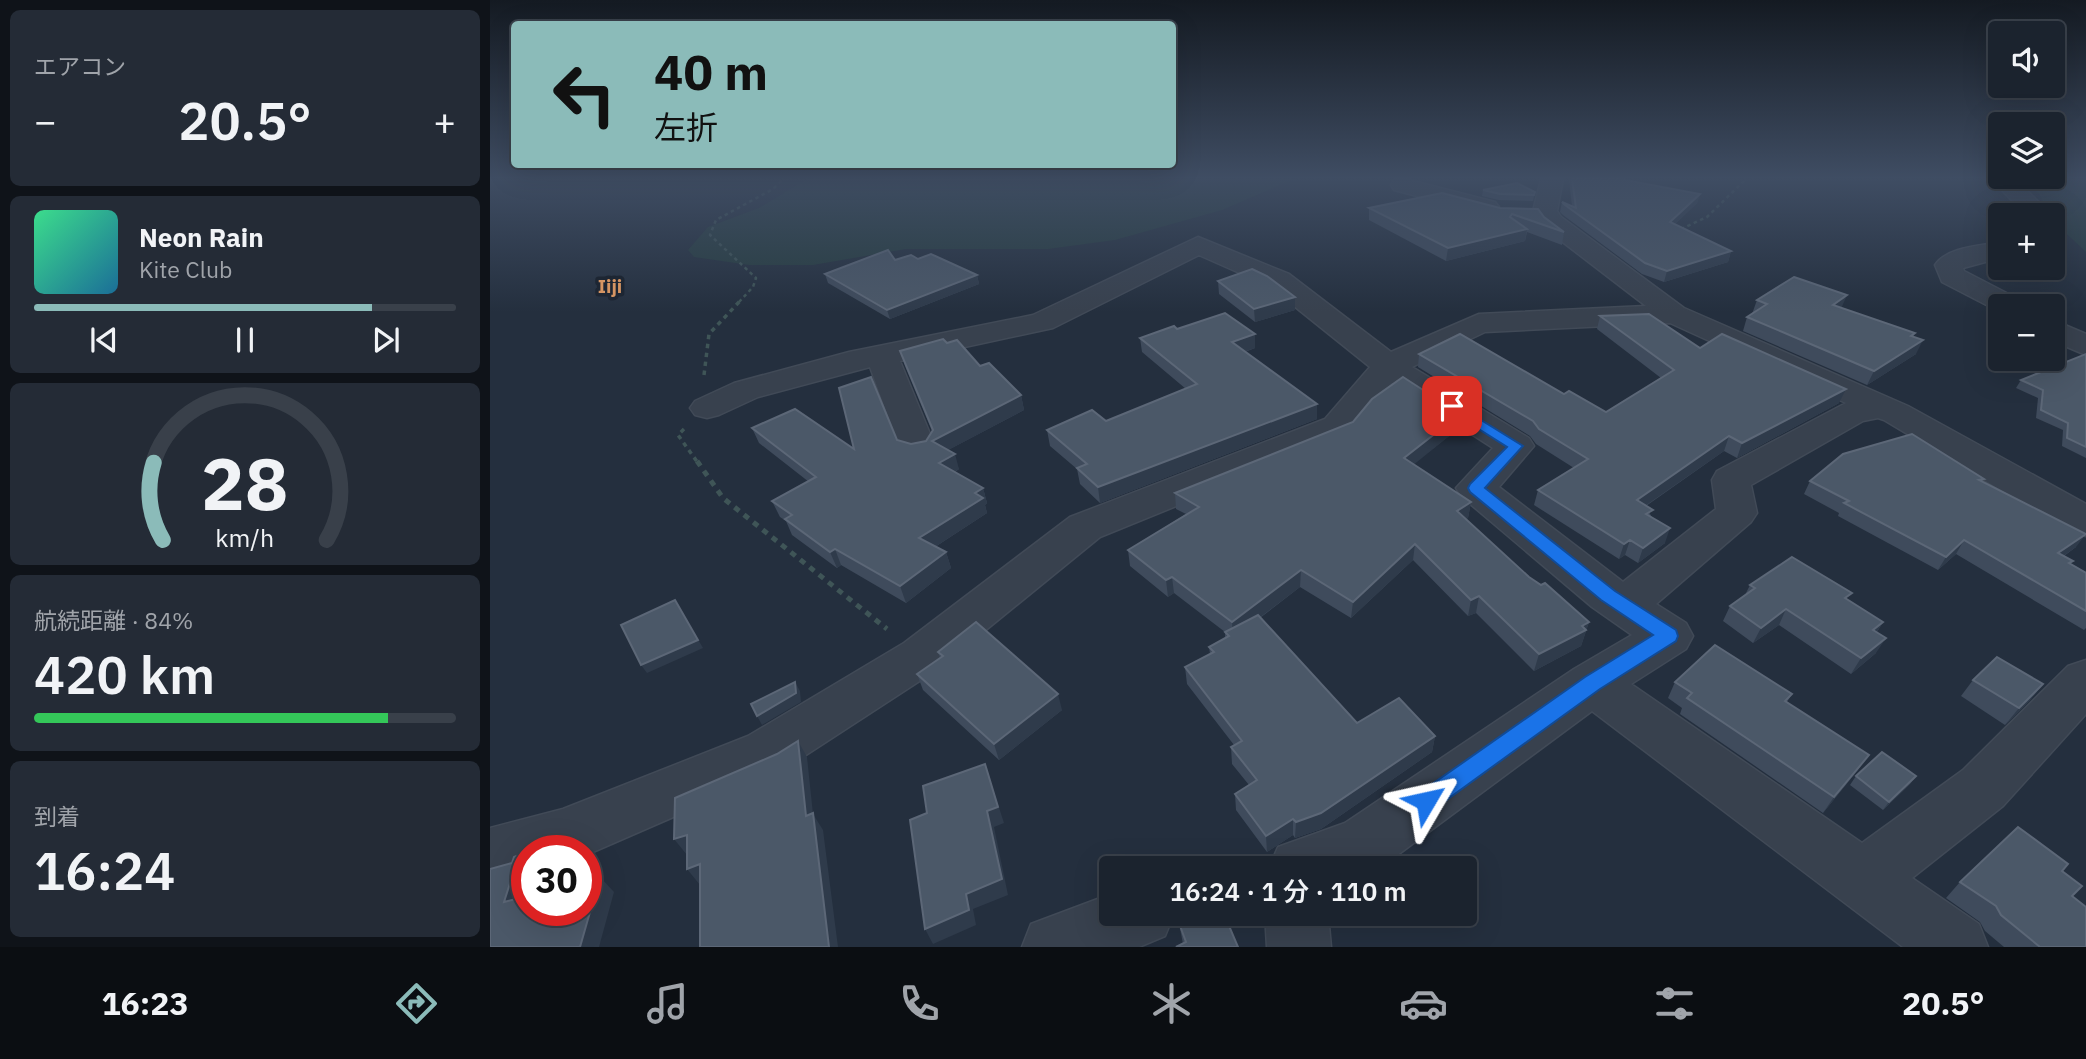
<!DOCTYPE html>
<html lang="ja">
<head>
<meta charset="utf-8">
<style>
	body { margin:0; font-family:"IBM Plex Sans","Noto Sans JP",sans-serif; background:#242b36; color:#f1f3f6; height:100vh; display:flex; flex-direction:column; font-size:26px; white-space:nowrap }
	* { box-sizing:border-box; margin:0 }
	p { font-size:23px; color:#a0a4aa }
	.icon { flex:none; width:38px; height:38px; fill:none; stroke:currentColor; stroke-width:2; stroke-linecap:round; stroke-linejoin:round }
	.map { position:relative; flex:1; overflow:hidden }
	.details { display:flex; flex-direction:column; gap:10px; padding:10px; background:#0f1319; width:490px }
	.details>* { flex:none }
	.top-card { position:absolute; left:21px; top:21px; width:665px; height:147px; border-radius:7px; box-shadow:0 7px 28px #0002,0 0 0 2px #39404a; background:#8bbbb9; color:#111; overflow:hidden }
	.fabs { position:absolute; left:1498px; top:21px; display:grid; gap:14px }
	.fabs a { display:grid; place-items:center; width:77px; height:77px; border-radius:7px; background:#1b232e; box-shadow:0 7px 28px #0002,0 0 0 2px #39404a; font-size:35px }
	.speed { position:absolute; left:21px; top:835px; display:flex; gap:14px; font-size:35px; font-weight:700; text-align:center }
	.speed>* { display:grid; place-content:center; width:91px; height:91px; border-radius:50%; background:#1b232e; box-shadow:0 7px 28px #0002,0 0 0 2px #39404a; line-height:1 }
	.speed .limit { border:10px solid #d22; background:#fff; color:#111 }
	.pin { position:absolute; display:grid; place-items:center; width:60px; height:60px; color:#fff; margin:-30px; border-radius:14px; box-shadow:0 4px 10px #0006 }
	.me { position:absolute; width:77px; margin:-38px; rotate:54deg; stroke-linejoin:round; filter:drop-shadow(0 0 5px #0008) }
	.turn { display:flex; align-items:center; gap:24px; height:147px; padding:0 28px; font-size:32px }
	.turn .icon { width:91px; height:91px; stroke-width:2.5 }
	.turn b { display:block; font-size:49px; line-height:60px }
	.big { font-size:52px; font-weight:600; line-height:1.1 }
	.details .tile { flex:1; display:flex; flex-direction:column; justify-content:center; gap:10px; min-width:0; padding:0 24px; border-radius:10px; background:#242b36 }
	.details .dial { align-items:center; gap:0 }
	.dial svg { height:182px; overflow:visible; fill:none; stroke:#39404a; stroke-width:7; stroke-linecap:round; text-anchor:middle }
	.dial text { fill:#f1f3f6; stroke:none }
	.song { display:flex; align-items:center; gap:21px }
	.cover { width:84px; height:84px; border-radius:10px; background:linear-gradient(135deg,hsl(150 70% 55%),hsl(200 70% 35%)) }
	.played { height:7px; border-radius:4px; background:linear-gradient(90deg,#8bbbb9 80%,#39404a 80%) }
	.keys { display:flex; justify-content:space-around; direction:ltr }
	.heat { display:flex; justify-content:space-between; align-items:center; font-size:38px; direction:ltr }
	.charge { height:10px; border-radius:5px; background:linear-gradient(90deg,#34c759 84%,#39404a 0) }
	.trip { position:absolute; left:609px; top:856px; width:378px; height:70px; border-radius:7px; background:#1b232e; box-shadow:0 7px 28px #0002,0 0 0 2px #39404a; font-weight:600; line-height:70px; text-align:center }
	.dock { display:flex; height:112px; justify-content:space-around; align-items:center; background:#0b0e12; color:#a0a4aa }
	.dock .icon { width:49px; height:49px }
	.dock .selected { color:#8bbbb9 }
	.dock b { font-size:32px; color:#f1f3f6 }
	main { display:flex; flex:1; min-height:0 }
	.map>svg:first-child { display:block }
	.green { fill:#263c3f }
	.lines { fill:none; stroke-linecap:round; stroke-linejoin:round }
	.street-casing { stroke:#414a57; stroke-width:3 }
	.path-far2 { stroke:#3f5557; stroke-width:2.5; stroke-dasharray:3.5 3.5; stroke-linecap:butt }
	.path-far1 { stroke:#3f5557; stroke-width:3.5; stroke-dasharray:4.5 4.5; stroke-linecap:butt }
	.path { stroke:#3f5557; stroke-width:5; stroke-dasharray:6 6; stroke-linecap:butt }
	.street { fill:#38414e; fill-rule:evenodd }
	.wall { fill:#3f4b5c }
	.shaded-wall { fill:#2f3b4b }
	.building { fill:#4b5868; stroke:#5c6777; stroke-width:2 }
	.route { fill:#1a73e8; stroke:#114b97; stroke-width:2 }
	.labels { text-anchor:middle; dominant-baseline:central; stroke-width:7; stroke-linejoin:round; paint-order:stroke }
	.far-quarter-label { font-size:19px; font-weight:bold; fill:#d59563; stroke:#1d2633 }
</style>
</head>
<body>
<main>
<section class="details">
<div class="tile"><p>エアコン</p>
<div class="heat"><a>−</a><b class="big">20.5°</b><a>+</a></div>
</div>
<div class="tile">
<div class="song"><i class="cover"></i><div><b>Neon Rain</b><p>Kite Club</p></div></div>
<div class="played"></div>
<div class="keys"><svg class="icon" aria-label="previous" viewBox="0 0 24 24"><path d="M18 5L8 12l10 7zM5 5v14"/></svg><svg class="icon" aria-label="pause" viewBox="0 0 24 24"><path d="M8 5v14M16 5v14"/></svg><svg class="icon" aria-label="next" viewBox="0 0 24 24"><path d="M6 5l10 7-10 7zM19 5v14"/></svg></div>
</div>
<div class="tile dial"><svg viewBox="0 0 100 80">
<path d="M14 69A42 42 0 1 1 86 69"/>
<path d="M14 69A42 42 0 0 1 10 35" stroke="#8bbbb9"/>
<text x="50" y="56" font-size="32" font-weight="700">28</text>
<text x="50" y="72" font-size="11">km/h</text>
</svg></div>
<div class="tile"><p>航続距離 · 84%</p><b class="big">420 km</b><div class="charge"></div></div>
<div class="tile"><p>到着</p><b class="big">16:24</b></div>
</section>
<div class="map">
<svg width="1596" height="947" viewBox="0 0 1596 947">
	<rect width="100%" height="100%" fill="#242f3e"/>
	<!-- green -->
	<g class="green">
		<polygon points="317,179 804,179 732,210 625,240 558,249 416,249 323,265 259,265 204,257 198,250 218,227 269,208"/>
		<polygon points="1534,179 1596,179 1596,252 1563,221 1563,215 1560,215 1549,194"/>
	</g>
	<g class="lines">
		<defs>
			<g id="street">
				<polygon points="915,179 1005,202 1009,207 1005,212 997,214 904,190 901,185 904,180"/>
				<path d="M1051,179H1073L1067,211L1071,217L1194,308L1418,406L1596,504V536L1581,532L1394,420L1388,418L1373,421L1261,485L1267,513L1261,522L1166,604L1196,623L1203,636L1196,649L1141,684L1372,843L1473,770L1578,666L1596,660V714L1513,806L1422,878L1489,924L1498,947H1413L1102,711L894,865L886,868H779L788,847L855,823L1084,669L1142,635L1102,607L972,497L966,488L1003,448L902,383L861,435L610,537L448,669L296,768L96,855V850H37V875L0,886V828L73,809L258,736L414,643L580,517L835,419L880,367L779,286L709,255L563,328L410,361L445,446L440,454L427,457L414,454L409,446L380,367L268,397L229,415L217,418L205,415L200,408L205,401L244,383L359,352L543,315L708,237L799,274L901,352L989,314L1156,306L1053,227L1043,211ZM1180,323L1356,403L1227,471L1222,480L1226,509L1133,582L1009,487L1044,446L1039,438L922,367L995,332Z"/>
				<polygon points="1501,179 1525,179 1562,215 1536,215"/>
				<path d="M1510,242V258L1473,268L1474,271L1530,300L1534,306H1510V312L1452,282L1445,265C1457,247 1490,246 1510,242Z"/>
				<polygon points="1563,320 1596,334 1596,355 1563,341"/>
				<polygon points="621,894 621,914 684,914 675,936 649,947 532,947 541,924"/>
				<polygon points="775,914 838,914 841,947 777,947"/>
			</g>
		</defs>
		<!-- street casing -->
		<use href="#street" class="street-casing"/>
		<!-- path-far2 -->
		<g class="path-far2">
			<polyline points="1191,229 1217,217 1256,179"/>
			<polyline points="249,302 263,287 266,278 220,235 226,220 283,189 293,179"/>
		</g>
		<!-- path-far1 -->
		<g class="path-far1">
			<polyline points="214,375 219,334 250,301"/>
			<polyline points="194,429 188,435 208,463"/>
		</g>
		<!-- path -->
		<polyline class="path" points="207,461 233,498 397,629"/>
		<!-- street -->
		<use href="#street" class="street"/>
	</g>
	<!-- wall -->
	<g class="wall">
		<polygon points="1079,179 1130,179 1210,194 1207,203 1185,224 1241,251 1238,262 1174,282 1152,274 1073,215 1070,212 1072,202 1082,206"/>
		<polygon points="993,190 1045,192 1043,201 1009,200 992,196"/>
		<polygon points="879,208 1010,208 1054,217 1074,232 1072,245 1037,232 1035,241 956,261 879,220"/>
		<polygon points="428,259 487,275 489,284 400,319 338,283 335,274 405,260"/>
		<polygon points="728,281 805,310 765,322 729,294"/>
		<polygon points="1267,300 1352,308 1425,333 1423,337 1426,354 1377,385 1253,331 1257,317 1262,314"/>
		<polygon points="1110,316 1210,348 1349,403 1247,458 1234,451 1156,506 1175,543 1148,563 1135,555 1129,559 1044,505 1048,490 1084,468 1046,444 1040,436 928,367 929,354 1074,394 1116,412 1171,378 1107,329"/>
		<polygon points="687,329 765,348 755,352 827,419 610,503 590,484 587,469 560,446 557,430 616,421 696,389 652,352 650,338"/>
		<polygon points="457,343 490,366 531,395 534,410 458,450 469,469 465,472 493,488 497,503 495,505 497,513 445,547 456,552 461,568 416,603 351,565 347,568 302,535 296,521 290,517 282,501 319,482 269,443 262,428 364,449 407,440 421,444 436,441 442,431 415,366 410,351"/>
		<polygon points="1596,354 1596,458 1572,446 1573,430 1546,418 1548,398 1526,388 1531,380"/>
		<polygon points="968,429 923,464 981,502 978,518 976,519 1039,577 1099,622 1091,646 1044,671 986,613 978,616 923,560 861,618 810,587 770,618 867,723 945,736 942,752 831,829 805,838 803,835 777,852 746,810 745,794 759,785 742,764 741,747 744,745 697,684 695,667 720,654 719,647 735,638 735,632 684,593 678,597 640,566 638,550 696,514 686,509 685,493"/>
		<polygon points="1494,479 1492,482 1586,547 1574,556 1581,564 1596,572 1596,628 1594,630 1466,554 1448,570 1348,516 1349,513 1314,494 1320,481"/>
		<polygon points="1260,585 1358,600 1393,622 1387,632 1386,653 1361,674 1289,625 1263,643 1233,621 1240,606 1255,595"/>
		<polygon points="448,652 572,710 509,760 433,690 427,674 450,658"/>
		<polygon points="1483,680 1553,684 1540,700 1515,725 1471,696"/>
		<polygon points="1185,682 1302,694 1297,702 1379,755 1367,771 1333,813 1190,714 1192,708 1178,698"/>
		<polygon points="1366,776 1426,776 1420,784 1393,810 1360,785"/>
		<polygon points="1572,871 1582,896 1596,947 1514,947 1495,931 1490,922 1456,898 1470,882"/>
		<polygon points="689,923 748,947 693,944"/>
	</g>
	<!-- shaded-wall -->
	<g class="shaded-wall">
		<polygon points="1210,194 1207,203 1177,232 1180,222"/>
		<polygon points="1037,229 1035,241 956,261 958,248"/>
		<polygon points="1241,251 1238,262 1174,282 1177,271"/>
		<polygon points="487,275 489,284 400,319 397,310"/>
		<polygon points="1357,295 1351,309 1343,305"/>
		<polygon points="805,297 805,310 765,322 764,309"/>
		<polygon points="765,334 765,348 742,356 742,342"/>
		<polygon points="1433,340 1426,354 1377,385 1384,371"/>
		<polygon points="1356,389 1349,403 1247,458 1252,443"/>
		<polygon points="531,395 534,410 447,456 442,441"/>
		<polygon points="827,404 827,419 610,503 608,487"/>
		<polygon points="970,414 968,429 912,474 914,458"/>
		<polygon points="1239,436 1234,451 1142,515 1147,500"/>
		<polygon points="465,454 469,469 454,478 449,463"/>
		<polygon points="493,488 497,503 495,505 497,513 434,554 429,538"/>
		<polygon points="981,502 978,518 964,527 967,511"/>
		<polygon points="1180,528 1175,543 1148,563 1153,548"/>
		<polygon points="1596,534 1586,547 1559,566 1568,553"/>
		<polygon points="1140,540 1135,555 1129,559 1134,544"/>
		<polygon points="1474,540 1466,554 1448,570 1456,557"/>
		<polygon points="925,544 923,560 861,618 863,602"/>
		<polygon points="345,549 351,565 347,568 340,552"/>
		<polygon points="456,552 461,568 416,603 410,586"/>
		<polygon points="811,570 810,587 743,638 742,622"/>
		<polygon points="682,577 684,593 678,597 676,580"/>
		<polygon points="989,596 986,613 978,616 981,600"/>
		<polygon points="185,600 213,648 157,673 151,665"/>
		<polygon points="1296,609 1289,625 1263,643 1271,628"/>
		<polygon points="1099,622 1091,646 1044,671 1049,654"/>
		<polygon points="1393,622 1384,637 1383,630"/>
		<polygon points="1396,638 1386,653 1361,674 1371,658"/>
		<polygon points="305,682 310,691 311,702 272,725 267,716"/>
		<polygon points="1553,684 1540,700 1515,725 1529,708"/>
		<polygon points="568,694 572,710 509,760 504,744"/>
		<polygon points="945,736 942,752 831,829 805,838 806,822"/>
		<polygon points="308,741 317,757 323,814 333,830 348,947 339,947 316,816"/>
		<polygon points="1379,755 1367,771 1333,813 1344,797"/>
		<polygon points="495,764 514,823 504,827 518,895 483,909 486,925 443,944 435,929 476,894 497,811"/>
		<polygon points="1426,776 1420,784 1393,810 1399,802"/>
		<polygon points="803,819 803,835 777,852 776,836"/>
		<polygon points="197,835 197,855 184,839"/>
		<polygon points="29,855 37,863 37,895 30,916 14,902"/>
		<polygon points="210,864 210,885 197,869"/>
		<polygon points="110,877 124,892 109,947 90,947"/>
	</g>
	<!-- building -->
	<g class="building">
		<polygon points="1082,179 1130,179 1210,194 1180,222 1241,251 1177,271 1155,263 1075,205 1072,202 1086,208"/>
		<polygon points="1027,183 1045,192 1044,195 1010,194 993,190"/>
		<polygon points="952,193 1010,208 1048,209 1054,217 1074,232 1022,214 1020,217 1037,229 958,248 879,208"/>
		<polygon points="398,250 405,260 421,255 428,259 441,254 487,275 397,310 335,274"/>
		<polygon points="762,269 777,276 805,297 764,309 728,281"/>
		<polygon points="1304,277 1357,295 1343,305 1425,333 1421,336 1433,340 1384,371 1257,317 1277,304 1267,300"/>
		<polygon points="735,313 765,334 742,342 827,404 608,487 587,468 597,464 557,430 602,410 616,421 707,384 650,338 684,326 687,329"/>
		<polygon points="1159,314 1210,348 1232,334 1356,389 1252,443 1239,436 1147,500 1163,510 1156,514 1180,528 1153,548 1140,540 1134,544 1048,490 1098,459 1049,429 1043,421 929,354 970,334 1074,394 1079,391 1116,412 1184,370 1110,316"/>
		<polygon points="453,339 457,343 467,340 490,366 499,363 531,395 442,441 465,454 449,463 493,488 485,493 493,498 429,538 456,552 410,586 345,549 340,552 295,519 302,515 282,501 326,477 262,428 305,409 364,449 349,388 381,377 407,440 421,444 436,441 443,430 410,351"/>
		<polygon points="1596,354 1596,447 1577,438 1578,423 1551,410 1553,390 1531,380"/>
		<polygon points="913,377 970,414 914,458 981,502 967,511 1039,577 1051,585 1055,583 1099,622 1092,626 1096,630 1049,654 989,596 981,600 925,544 863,602 811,570 742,622 682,577 676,580 638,550 709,507 685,493 863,422 882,399"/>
		<polygon points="1422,434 1494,479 1489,480 1596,534 1568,553 1583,561 1579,563 1596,573 1596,611 1474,540 1456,557 1354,503 1359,501 1320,481 1353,454"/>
		<polygon points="1302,557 1362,593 1355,598 1393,622 1383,630 1396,638 1371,658 1296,609 1271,628 1240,606 1265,588 1260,585"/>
		<polygon points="185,600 208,640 151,665 131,625"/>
		<polygon points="768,615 867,723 909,698 945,736 831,813 806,822 803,819 776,836 745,794 767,780 741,747 752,741 695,667 724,652 719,647 739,636 735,632"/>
		<polygon points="486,622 568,694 504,744 427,674 453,656 448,652"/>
		<polygon points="1225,645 1302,694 1295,701 1379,755 1344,797 1197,698 1202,693 1185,682"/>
		<polygon points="1507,657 1553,684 1529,708 1483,680"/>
		<polygon points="305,682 306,693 267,716 261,704"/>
		<polygon points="308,741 316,816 323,813 339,947 210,947 210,864 197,869 197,835 184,839 185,798 287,754"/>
		<polygon points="1392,752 1426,776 1399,802 1366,776"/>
		<polygon points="495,764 508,807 497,811 512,879 476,894 479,910 435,929 420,820 437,813 433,786"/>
		<polygon points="1528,827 1578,864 1572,871 1592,886 1582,896 1596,907 1596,947 1550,947 1511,915 1506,906 1470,882"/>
		<polygon points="29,855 14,902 37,896 37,910 96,910 96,881 110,877 90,947 0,947 0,869 22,863 24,857"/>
		<polygon points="710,914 734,914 748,947 686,947 696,942 689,923"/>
	</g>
	<!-- sky -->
	<linearGradient id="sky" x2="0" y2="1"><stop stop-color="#141a22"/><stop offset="0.57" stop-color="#3f4d63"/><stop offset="1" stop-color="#3f4d63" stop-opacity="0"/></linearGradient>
	<rect width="1596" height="312" fill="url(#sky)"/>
	<!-- route -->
	<polygon class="route" points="962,402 1033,446 995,488 1125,591 1186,630 1188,636 1186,641 1110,689 944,809 936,812 928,809 924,801 928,794 1095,677 1163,635 1111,600 980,492 978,488 980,484 1017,447 957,409 955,406"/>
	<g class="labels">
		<!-- far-quarter labels -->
		<g class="far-quarter-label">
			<text x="120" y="286">Iiji</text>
		</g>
	</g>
</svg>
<div class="fabs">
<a><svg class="icon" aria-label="sound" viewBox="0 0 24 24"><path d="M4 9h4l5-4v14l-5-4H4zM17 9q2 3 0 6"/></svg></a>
<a><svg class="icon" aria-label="layers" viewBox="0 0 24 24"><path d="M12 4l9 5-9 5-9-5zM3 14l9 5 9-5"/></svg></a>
<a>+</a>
<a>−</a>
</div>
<div class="speed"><div class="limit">30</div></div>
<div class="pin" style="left:962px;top:406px;background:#d93025"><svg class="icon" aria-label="arrive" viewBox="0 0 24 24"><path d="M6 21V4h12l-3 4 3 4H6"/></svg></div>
<svg class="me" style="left:936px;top:801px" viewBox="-20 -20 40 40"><path d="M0-17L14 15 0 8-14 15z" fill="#1a73e8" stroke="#fff" stroke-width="4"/></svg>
<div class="trip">16:24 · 1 分 · 110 m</div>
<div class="top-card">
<div class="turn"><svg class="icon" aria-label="left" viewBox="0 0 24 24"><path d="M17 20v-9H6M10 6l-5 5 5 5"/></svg><div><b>40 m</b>左折</div></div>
</div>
</div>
</main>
<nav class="dock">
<b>16:23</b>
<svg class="icon selected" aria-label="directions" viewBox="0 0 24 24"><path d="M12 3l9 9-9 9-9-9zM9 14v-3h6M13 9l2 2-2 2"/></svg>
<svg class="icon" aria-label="music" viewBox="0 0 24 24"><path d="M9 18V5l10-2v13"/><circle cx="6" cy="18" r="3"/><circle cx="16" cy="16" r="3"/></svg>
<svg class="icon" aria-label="phone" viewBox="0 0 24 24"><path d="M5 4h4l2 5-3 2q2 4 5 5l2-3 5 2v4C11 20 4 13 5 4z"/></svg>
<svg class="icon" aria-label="climate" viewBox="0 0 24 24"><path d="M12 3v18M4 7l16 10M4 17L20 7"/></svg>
<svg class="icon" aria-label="car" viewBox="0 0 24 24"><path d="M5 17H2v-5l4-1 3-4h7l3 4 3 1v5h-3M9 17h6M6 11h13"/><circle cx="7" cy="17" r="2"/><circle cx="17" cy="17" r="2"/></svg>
<svg class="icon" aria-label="filters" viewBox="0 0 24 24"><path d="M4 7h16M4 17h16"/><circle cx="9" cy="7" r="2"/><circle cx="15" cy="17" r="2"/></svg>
<b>20.5°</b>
</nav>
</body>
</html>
